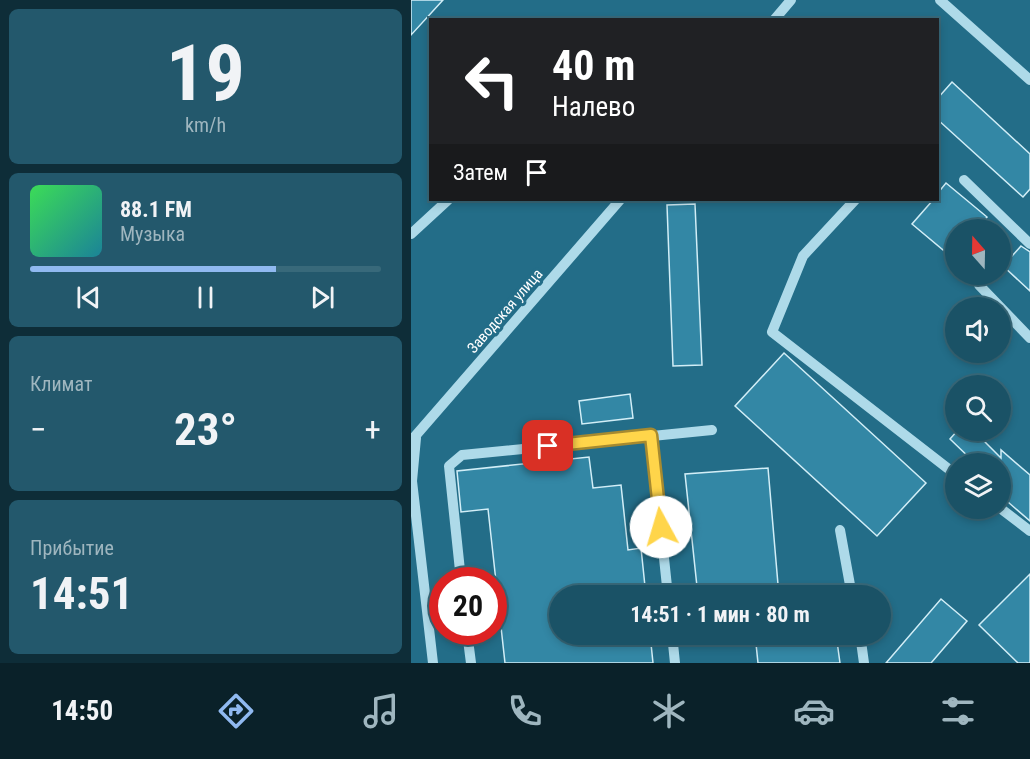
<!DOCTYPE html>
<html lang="ru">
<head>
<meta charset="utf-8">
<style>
	body { margin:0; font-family:"Roboto Condensed",sans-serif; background:#23586c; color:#f1f3f6; height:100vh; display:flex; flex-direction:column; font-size:22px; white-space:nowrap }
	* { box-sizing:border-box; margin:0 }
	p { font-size:20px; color:#9fb6bf }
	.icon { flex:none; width:33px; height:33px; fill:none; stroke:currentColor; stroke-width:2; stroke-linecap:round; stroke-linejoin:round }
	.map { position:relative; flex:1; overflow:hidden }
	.drawer { display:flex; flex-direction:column; gap:9px; padding:9px; background:#0e2d38; width:411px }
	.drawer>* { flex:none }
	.hud { position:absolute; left:18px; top:18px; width:510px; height:183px; border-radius:0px; box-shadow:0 3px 9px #0003,0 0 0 2px #38697a; background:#202124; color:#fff; overflow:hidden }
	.needle { width:39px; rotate:340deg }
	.tools { position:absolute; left:534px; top:219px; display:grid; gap:12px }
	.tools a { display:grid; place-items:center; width:66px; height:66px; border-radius:50%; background:#1a5266; box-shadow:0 3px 9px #0003,0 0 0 2px #38697a; font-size:30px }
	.speed { position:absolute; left:18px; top:567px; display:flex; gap:12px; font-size:30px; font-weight:700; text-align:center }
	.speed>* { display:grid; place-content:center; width:78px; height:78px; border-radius:50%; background:#1a5266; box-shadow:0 3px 9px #0003,0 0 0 2px #38697a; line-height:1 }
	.speed .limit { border:9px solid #d22; background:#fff; color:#111 }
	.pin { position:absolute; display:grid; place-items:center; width:51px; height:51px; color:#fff; margin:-26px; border-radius:12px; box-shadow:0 3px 9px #0006 }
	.me { position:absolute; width:66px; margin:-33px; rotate:354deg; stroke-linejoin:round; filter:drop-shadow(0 0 4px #0008) }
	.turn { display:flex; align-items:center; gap:21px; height:126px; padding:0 24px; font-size:27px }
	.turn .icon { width:78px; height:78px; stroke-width:2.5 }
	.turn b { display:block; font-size:42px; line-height:51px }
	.then { display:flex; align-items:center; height:57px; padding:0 24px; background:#0003; gap:12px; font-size:22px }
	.big { font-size:45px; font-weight:700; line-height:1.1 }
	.drawer .widget { flex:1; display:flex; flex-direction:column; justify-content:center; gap:9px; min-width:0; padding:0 21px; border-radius:9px; background:#23586c }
	.drawer .dial { align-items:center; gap:0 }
	.dial b { font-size:78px; line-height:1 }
	.song { display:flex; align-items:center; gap:18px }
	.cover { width:72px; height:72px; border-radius:9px; background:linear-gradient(135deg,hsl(130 70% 55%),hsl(190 70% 35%)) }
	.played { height:6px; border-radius:3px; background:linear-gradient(90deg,#90b9f0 70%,#38697a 70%) }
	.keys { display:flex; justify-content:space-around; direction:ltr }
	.heat { display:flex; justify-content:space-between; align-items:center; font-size:33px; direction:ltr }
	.trip { position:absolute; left:138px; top:585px; width:342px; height:60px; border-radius:30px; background:#1a5266; box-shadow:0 3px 9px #0003,0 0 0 2px #38697a; font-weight:700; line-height:60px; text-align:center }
	.dock { display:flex; height:96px; justify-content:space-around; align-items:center; background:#0a2129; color:#9fb6bf }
	.dock .icon { width:42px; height:42px }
	.dock .on { color:#90b9f0 }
	.dock b { font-size:27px; color:#f1f3f6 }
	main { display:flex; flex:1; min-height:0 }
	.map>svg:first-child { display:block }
	.building { fill:#3387a5; stroke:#d2eef7; stroke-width:1.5 }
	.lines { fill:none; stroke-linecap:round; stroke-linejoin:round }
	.minor { stroke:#aedae9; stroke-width:10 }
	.route-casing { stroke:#a68a30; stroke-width:15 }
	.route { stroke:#ffd54a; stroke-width:10 }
	.labels { text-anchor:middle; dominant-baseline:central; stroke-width:6; stroke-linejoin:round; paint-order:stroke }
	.street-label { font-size:15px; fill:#fff; stroke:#236d88 }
</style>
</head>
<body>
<main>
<section class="drawer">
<div class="widget dial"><b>19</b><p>km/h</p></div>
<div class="widget">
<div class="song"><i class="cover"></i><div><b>88.1 FM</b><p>Музыка</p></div></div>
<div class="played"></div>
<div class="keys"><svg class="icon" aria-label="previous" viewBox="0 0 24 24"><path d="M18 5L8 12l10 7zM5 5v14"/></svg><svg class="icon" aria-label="pause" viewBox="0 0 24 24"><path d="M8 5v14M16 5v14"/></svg><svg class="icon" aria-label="next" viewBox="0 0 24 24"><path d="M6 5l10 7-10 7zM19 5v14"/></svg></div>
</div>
<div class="widget"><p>Климат</p>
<div class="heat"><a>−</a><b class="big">23°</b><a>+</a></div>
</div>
<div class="widget"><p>Прибытие</p><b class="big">14:51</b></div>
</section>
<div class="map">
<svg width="619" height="663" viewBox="0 0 619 663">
	<rect width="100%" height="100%" fill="#236d88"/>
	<!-- building -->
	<g class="building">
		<polygon points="0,0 32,0 0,35"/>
		<polygon points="541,82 619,154 619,189 612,197 526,119 526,99"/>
		<polygon points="535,183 576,217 566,230 544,230 544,260 501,224 522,200 526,200 526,194"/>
		<polygon points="284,204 291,365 262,366 256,205"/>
		<polygon points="610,246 619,252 619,291 592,266"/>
		<polygon points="373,353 515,483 466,536 324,406"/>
		<polygon points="219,394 222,418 171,424 168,401"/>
		<polygon points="547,430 562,430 590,458 590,450 619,475 619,521 590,496 590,464 565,464 539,439"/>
		<polygon points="178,457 182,488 210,485 217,550 230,548 235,596 148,596 148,634 239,634 242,663 94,663 77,509 50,512 46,471"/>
		<polygon points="357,468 368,596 287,596 274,474"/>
		<polygon points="619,574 619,663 607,663 568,625"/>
		<polygon points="530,599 556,621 520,663 475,663"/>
		<polygon points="344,634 425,634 429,663 347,663"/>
	</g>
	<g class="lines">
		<!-- minor -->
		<g class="minor">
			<polyline points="529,0 619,80"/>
			<polyline points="363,20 380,0"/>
			<polyline points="553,180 619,244"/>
			<polyline points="444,200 392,256 361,332 544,474"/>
			<polyline points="0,234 37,200"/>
			<polyline points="568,285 619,338"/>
			<polyline points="240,435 257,596"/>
			<polyline points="5,438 1,481 22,663"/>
			<polyline points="0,441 209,200"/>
			<polyline points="589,508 619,531"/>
			<polyline points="429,530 441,596"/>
			<polyline points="50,580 38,466 51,455 301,430"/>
			<polyline points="56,632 60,663"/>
			<polyline points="261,634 264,663"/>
			<polyline points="449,634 453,663"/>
		</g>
	</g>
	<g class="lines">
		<defs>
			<polyline id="route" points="137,446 240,435 250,527"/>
		</defs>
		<!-- route casing -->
		<use href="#route" class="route-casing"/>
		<!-- route -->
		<use href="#route" class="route"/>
	</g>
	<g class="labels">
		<!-- street labels -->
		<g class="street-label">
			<text transform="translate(94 311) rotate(-49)">Заводская улица</text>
		</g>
	</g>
</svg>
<div class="tools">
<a><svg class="needle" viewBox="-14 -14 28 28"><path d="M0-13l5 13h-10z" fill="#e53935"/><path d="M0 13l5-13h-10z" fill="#9fb6bf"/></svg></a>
<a><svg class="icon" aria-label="sound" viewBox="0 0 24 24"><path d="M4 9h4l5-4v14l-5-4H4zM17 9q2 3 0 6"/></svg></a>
<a><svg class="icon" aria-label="search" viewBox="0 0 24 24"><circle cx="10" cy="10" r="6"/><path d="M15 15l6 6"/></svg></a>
<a><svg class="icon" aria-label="layers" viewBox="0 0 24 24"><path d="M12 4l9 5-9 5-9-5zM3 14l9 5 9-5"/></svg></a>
</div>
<div class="speed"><div class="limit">20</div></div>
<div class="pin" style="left:137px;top:446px;background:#d93025"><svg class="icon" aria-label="arrive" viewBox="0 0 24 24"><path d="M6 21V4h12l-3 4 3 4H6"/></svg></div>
<svg class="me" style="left:250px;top:527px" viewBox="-20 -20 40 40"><circle r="19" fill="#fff"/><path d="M0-13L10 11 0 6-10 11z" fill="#ffd54a"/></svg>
<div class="trip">14:51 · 1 мин · 80 m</div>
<div class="hud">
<div class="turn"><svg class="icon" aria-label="left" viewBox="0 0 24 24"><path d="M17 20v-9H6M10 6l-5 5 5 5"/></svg><div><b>40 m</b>Налево</div></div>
<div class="then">Затем<svg class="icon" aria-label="arrive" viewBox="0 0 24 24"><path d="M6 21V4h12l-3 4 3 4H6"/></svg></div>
</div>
</div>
</main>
<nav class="dock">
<b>14:50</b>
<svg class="icon on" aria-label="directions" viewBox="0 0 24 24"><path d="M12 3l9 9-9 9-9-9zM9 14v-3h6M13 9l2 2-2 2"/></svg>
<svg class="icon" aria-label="music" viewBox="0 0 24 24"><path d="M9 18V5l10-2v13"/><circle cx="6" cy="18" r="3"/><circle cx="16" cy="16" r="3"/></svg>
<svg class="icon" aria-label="phone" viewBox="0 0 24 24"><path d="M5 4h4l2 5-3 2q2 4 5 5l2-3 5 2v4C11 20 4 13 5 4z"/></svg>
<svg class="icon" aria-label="climate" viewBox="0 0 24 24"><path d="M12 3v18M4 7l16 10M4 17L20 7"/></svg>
<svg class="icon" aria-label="car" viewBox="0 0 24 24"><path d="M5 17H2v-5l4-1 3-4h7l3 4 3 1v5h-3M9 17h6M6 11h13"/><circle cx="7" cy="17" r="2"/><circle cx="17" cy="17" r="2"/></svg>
<svg class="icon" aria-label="filters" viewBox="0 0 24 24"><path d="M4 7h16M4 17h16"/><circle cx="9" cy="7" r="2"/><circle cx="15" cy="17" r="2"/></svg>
</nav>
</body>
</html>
